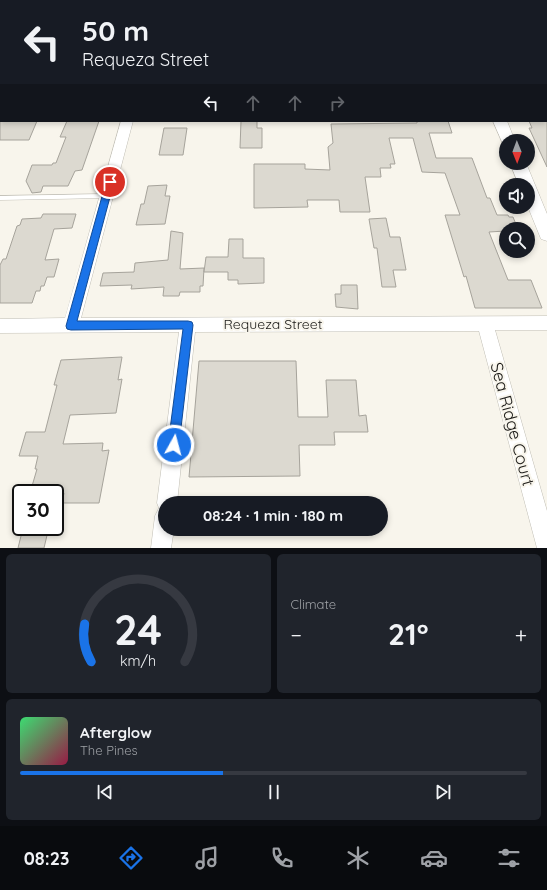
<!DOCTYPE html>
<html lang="en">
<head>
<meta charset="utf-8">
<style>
	body { margin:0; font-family:Quicksand,sans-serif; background:#20242c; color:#f1f3f6; height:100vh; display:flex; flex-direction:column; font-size:15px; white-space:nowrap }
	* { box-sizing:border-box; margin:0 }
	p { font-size:13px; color:#9ea1a6 }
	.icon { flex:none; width:22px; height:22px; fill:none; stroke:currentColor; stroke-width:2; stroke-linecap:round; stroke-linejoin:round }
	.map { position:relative; height:548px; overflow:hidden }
	.sheet { display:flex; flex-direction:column; gap:6px; padding:6px; background:#0d0f14; flex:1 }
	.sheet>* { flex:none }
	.banner { position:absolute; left:0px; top:0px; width:547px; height:122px; box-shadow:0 2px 6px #0003; background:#171b24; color:#f1f3f6; overflow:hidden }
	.needle { width:26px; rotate:179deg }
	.fabs { position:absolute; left:499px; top:134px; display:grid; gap:8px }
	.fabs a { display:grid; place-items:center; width:36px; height:36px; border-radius:50%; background:#171b24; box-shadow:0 2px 6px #0003; font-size:20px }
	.speed { position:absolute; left:12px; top:484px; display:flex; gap:8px; font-size:20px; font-weight:700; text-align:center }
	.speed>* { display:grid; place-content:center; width:52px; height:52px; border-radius:50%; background:#171b24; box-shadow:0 2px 6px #0003; line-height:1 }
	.speed .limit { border:2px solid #111; border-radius:6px; background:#fff; color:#111 }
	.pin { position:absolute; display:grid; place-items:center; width:34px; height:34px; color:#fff; margin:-17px; border:2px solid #fff; border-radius:50%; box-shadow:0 1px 4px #0007 }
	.me { position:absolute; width:44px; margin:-22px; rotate:7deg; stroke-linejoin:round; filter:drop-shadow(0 0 3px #0008) }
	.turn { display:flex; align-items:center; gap:14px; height:84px; padding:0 16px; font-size:18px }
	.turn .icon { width:52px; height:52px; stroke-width:2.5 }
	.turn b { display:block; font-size:28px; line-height:34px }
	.lanes { display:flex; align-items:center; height:38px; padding:0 16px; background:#0003; justify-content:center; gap:20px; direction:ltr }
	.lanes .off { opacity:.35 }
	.big { font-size:30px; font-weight:700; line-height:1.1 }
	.sheet .tile { flex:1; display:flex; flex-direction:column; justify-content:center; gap:6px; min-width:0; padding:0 14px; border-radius:6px; background:#20242c }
	.sheet .dial { align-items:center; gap:0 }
	.dial svg { height:104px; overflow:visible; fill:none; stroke:#363941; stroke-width:7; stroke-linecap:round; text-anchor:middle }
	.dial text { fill:#f1f3f6; stroke:none }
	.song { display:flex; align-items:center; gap:12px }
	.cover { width:48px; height:48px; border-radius:6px; background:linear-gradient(135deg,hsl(140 70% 55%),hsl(340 70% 35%)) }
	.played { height:4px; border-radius:2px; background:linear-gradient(90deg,#1a73e8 40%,#363941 40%) }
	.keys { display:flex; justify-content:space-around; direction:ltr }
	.heat { display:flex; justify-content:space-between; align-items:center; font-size:22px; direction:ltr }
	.sheet .tiles { flex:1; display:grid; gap:6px; grid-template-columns:1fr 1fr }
	.tile:last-child { grid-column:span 2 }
	.trip { position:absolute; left:158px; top:496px; width:230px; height:40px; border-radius:20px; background:#171b24; box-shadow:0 2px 6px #0003; font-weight:700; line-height:40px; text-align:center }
	.tab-bar { display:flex; height:64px; justify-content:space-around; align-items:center; background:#090b0e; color:#9ea1a6 }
	.tab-bar .icon { width:28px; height:28px }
	.tab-bar .current { color:#1a73e8 }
	.tab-bar b { font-size:18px; color:#f1f3f6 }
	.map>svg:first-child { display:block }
	.building { fill:#dcd9d0; stroke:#a6a39b }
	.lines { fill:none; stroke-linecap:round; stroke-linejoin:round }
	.service-casing { stroke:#c0beb5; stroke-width:1 }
	.minor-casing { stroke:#c0beb5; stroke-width:1 }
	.tertiary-casing { stroke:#c0beb5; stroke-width:1 }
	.service { fill:#fff; fill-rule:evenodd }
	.minor { fill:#fff; fill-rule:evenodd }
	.tertiary { fill:#fff; fill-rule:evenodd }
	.route { fill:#1a73e8; stroke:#114b97 }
	.labels { text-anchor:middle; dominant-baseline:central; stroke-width:4; stroke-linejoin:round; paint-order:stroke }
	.street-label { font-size:14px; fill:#191815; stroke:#f8f5ec }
	.near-street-label { font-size:17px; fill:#191815; stroke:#f8f5ec }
</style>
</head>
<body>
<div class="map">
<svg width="547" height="548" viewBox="0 0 547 548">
	<rect width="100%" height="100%" fill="#f8f5ec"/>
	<!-- building -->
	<g class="building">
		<polygon points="0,121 37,121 29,140 0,140"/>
		<polygon points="67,121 99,121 82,170 75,171 68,186 43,186 41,192 32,193 26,181 32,165 52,165 53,163 56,163 66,137 60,137"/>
		<polygon points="241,121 257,121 257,128 262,128 262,148 240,148"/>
		<polygon points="417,121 448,121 452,133 429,133 436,158 472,158 487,198 490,198 497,215 508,215 509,217 513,217 518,229 506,229 506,231 489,232 508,280 531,280 542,308 475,308 466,276 464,277 445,215 460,215 445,173 422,172 413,138 389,138 395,164 390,164 391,168 380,168 381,177 365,177 370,212 340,212 339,200 307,200 308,207 254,208 254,164 305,164 305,169 330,170 328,147 333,143 331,124 417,123"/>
		<polygon points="529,121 547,121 547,167 529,128 532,128"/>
		<polygon points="164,128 187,128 183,155 159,155"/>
		<polygon points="167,185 165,196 170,196 165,224 136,225 141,204 144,204 148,186"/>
		<polygon points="43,214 76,214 72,228 54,229 45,260 59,259 54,277 47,277 44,286 41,286 40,291 36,291 32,303 0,303 0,265 3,259 6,259 17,226 20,225 22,219 41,218"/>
		<polygon points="386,218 390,237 400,237 406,270 393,270 396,287 382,287 377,248 374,248 369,219"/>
		<polygon points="171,231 183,233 180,269 204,268 203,286 200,286 200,292 180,292 179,296 163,296 164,287 131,289 132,285 100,286 103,273 134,272 135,263 168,260"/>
		<polygon points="229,239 243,239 243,258 264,258 264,283 238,284 238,280 228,280 228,272 204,272 206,257 228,257"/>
		<polygon points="341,285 357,285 358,309 336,307 335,294 341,294"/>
		<polygon points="122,357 118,380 122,379 116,413 70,415 63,444 103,443 102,451 109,450 99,503 62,503 64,493 30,493 37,469 35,469 38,456 19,456 26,432 45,432 57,385 54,385 61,360"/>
		<polygon points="199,361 296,361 298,417 328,417 326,380 356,380 359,416 366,415 368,432 334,432 335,445 299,445 300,476 189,477"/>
		<polygon points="48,531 44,548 18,548 22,532"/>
	</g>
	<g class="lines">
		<defs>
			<g id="service">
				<rect x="546" y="80" width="1" height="4"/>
				<polygon points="106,194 109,196 106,198 0,200 0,196"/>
			</g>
			<g id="minor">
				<polygon points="156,0 166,0 155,1"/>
				<rect x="546" y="4" width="1" height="6"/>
				<polygon points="121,121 133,121 81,318 547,316 547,330 495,330 547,511 547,548 537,548 479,331 195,332 177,503 165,503 165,529 174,529 171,548 151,548 155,516 159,508 157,503 179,332 0,333 0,319 65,318"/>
			</g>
			<g id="tertiary">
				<rect x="441" y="0" width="10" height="1"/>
				<polygon points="493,121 507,121 515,141 506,141 506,145 503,144"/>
				<polygon points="510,163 526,163 547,214 547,241 541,239 528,207 528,185 519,185"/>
			</g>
		</defs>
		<!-- service casing -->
		<use href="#service" class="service-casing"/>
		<!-- minor casing -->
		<use href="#minor" class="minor-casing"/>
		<!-- tertiary casing -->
		<use href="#tertiary" class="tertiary-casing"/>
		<!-- service -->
		<use href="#service" class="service"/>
		<!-- minor -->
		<use href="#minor" class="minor"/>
		<!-- tertiary -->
		<use href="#tertiary" class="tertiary"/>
	</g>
	<!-- route -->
	<polygon class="route" points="110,179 114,182 77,321 188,321 192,322 193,325 179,445 178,449 174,450 170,449 168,445 183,329 71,330 67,329 66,326 106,182"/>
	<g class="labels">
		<!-- street labels -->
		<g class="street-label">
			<text x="273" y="324">Requeza Street</text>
		</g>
		<!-- near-street labels -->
		<g class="near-street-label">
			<text transform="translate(513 424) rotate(75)">Sea Ridge Court</text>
		</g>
	</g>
</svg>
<div class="fabs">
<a><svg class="needle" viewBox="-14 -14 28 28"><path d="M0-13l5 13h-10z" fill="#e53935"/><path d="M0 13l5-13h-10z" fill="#9ea1a6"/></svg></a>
<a><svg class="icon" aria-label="sound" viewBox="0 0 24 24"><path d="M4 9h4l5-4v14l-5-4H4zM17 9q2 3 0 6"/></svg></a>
<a><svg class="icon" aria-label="search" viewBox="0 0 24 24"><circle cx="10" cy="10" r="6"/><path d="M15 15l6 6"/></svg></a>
</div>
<div class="speed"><div class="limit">30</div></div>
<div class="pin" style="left:110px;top:182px;background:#d93025"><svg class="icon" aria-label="arrive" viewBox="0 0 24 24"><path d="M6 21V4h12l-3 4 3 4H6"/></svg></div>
<svg class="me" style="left:174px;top:445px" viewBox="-20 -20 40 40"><circle r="17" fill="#1a73e8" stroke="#fff" stroke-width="3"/><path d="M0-11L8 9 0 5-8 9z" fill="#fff"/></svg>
<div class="trip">08:24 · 1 min · 180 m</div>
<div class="banner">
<div class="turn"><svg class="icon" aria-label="left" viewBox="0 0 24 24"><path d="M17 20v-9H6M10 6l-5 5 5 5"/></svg><div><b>50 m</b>Requeza Street</div></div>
<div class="lanes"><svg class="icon" aria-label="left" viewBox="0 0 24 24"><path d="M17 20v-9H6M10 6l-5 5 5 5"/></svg><svg class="icon off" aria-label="ahead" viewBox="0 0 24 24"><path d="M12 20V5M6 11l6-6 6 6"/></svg><svg class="icon off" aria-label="ahead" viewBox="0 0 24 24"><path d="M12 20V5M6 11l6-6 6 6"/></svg><svg class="icon off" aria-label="right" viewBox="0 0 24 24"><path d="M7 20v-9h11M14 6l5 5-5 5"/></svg></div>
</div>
</div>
<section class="sheet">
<div class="tiles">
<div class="tile dial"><svg viewBox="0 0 100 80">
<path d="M14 69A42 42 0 1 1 86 69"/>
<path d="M14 69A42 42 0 0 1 9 40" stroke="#1a73e8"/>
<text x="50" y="56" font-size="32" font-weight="700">24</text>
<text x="50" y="72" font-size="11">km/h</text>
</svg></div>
<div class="tile"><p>Climate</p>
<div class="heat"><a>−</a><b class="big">21°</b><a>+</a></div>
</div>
<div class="tile">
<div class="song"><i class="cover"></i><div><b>Afterglow</b><p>The Pines</p></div></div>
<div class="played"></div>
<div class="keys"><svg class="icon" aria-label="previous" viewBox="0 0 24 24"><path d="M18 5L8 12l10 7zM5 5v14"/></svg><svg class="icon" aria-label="pause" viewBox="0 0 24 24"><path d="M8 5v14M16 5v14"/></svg><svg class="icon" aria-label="next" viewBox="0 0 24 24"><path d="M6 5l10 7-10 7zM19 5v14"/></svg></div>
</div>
</div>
</section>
<nav class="tab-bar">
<b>08:23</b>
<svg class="icon current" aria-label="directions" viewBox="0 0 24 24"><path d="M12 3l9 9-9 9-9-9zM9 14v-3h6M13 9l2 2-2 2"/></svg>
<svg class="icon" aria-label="music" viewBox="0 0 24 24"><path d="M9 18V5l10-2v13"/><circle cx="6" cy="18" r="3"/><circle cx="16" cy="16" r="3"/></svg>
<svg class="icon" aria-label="phone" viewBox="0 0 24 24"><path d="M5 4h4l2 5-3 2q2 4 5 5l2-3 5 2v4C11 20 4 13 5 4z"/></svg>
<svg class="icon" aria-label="climate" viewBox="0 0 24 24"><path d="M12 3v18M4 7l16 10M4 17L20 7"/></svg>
<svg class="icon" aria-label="car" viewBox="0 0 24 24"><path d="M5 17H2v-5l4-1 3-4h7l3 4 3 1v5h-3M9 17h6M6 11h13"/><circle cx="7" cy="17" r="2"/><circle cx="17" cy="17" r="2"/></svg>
<svg class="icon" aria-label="filters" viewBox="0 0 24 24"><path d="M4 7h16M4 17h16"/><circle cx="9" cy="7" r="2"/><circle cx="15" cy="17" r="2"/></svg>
</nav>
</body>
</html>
